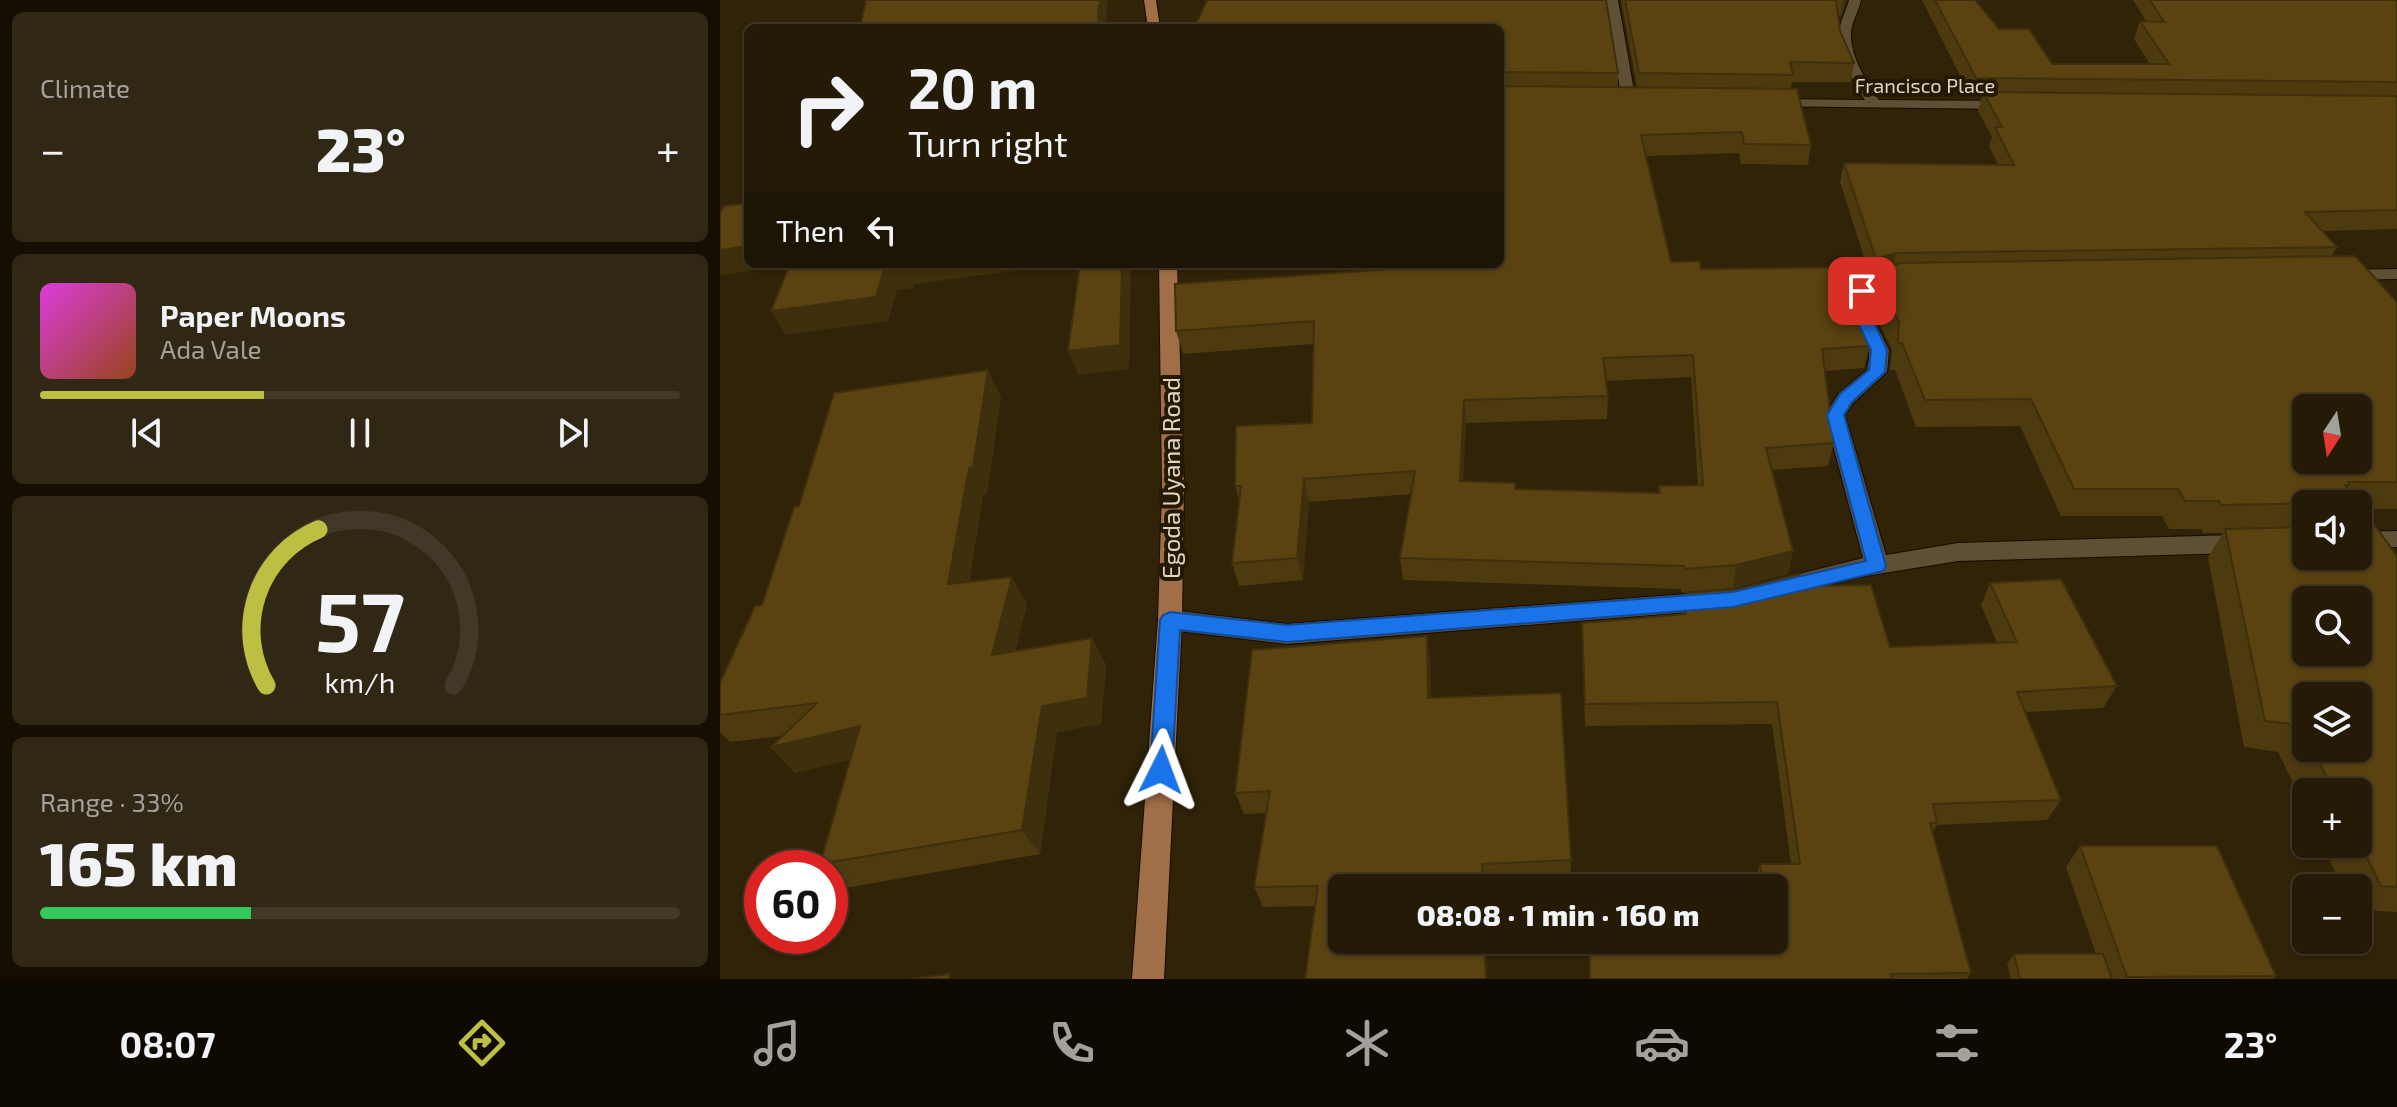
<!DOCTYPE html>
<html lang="en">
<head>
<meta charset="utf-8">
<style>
	body { margin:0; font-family:"Exo 2",sans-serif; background:#302714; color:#f1f3f6; height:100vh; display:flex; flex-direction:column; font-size:30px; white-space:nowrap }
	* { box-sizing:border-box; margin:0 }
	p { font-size:26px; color:#a3a19b }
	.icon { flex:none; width:44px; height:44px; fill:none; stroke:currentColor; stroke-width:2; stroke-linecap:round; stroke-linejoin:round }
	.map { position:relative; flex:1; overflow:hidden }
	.panel { display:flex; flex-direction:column; gap:12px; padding:12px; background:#140e03; width:720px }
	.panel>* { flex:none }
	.hud { position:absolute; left:24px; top:24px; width:760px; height:244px; border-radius:12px; box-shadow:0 2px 6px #0004,0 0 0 2px #413828; background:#241a06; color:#f1f3f6; overflow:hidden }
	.needle { width:52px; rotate:192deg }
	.tools { position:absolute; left:1572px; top:394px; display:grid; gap:16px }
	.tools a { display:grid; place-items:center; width:80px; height:80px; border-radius:12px; background:#241a06; box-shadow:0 2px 6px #0004,0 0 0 2px #413828; font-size:40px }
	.speed { position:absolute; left:24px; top:850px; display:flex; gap:16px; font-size:40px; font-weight:700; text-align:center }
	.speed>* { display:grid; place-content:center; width:104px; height:104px; border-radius:50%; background:#241a06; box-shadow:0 2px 6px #0004,0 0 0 2px #413828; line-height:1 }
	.speed .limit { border:12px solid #d22; background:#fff; color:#111 }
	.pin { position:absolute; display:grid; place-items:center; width:68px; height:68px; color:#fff; margin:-34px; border-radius:16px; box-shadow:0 4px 12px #0006 }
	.me { position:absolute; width:88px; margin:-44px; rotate:3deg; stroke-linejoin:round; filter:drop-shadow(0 0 6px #0008) }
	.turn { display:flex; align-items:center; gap:28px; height:168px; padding:0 32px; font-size:36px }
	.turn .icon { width:104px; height:104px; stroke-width:2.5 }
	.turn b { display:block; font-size:56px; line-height:68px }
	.then { display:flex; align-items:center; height:76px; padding:0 32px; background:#0003; gap:16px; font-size:30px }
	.big { font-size:60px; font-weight:800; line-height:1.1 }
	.panel .widget { flex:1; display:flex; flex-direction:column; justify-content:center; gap:12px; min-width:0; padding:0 28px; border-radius:12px; background:#302714 }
	.panel .dial { align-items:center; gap:0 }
	.dial svg { height:208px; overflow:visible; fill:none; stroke:#413828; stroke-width:7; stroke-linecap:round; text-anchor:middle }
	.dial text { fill:#f1f3f6; stroke:none }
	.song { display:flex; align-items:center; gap:24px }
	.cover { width:96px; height:96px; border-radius:12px; background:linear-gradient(135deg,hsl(300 70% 55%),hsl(20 70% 35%)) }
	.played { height:8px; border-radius:4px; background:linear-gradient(90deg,#bdbf43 35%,#413828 35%) }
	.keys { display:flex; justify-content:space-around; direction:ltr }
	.heat { display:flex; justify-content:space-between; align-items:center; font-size:44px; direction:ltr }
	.charge { height:12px; border-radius:6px; background:linear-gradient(90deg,#34c759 33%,#413828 0) }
	.trip { position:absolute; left:608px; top:874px; width:460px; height:80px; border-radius:12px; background:#241a06; box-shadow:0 2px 6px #0004,0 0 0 2px #413828; font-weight:800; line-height:80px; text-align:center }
	.tab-bar { display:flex; height:128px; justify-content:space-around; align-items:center; background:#0e0a02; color:#a3a19b }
	.tab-bar .icon { width:56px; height:56px }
	.tab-bar .selected { color:#bdbf43 }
	.tab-bar b { font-size:36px; color:#f1f3f6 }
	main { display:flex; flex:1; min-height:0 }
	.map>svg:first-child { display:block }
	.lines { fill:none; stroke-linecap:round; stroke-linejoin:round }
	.minor-casing { stroke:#170b00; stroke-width:2 }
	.primary-casing { stroke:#170b00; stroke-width:2 }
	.minor { fill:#5e4f35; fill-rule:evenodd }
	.primary { fill:#a06f48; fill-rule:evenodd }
	.wall { fill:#4d3a0f; fill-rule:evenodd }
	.shaded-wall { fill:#3f2f0c }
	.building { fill:#5a4311; stroke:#3f2f0c; stroke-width:2; fill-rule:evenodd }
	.route { fill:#1a73e8; stroke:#114b97; stroke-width:2 }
	.labels { text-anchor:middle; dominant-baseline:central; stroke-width:8; stroke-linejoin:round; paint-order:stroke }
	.far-street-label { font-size:20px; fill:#ddd5c6; stroke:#261901 }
	.street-label { font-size:24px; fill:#ddd5c6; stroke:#261901 }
</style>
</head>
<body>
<main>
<section class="panel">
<div class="widget"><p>Climate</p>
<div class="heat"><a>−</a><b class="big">23°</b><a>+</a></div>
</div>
<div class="widget">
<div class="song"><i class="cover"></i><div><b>Paper Moons</b><p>Ada Vale</p></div></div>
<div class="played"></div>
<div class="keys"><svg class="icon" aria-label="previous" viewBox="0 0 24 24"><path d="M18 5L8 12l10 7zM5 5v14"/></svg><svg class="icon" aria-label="pause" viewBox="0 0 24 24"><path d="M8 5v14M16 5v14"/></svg><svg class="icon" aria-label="next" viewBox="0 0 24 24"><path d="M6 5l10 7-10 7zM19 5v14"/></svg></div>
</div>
<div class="widget dial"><svg viewBox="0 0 100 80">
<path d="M14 69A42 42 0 1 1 86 69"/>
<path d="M14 69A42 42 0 0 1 34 9" stroke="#bdbf43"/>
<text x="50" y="56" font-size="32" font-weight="700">57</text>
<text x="50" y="72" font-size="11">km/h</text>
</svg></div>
<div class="widget"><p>Range · 33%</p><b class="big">165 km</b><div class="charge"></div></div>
</section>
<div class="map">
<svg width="1677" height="979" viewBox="0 0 1677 979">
	<rect width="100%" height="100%" fill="#302308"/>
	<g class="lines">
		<defs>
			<g id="minor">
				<polygon points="886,0 898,0 916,102 909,106 902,102"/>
				<path d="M1129,0H1141C1139,11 1132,21 1131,32C1130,57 1146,80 1159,100L1288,101L1295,105L1288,109L1045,106L1043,103L1050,99L1145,100C1133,80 1116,56 1119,32C1120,21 1126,11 1129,0Z"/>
				<polygon points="1677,269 1677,279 1622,280 1613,275 1622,270"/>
				<path d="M1171,276H1184L1193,281L1190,285L1173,286L1151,294L1148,308L1169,350L1167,372L1133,403L1125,415L1166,555L1238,543L1586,533V551L1238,561L1139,577L1051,599L1043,597L1039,590L1043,583L1143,558L1105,415L1119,393L1147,370C1148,364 1150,355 1149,350C1145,325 1122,313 1136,287Z"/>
				<polygon points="1677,531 1677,547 1638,550 1638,532"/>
				<polygon points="994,592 1003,594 1006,601 1003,608 994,610 567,644 450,630 441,627 438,620 441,613 450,610 567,624"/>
			</g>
			<g id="primary">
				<polygon points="424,0 436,0 440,28 428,28"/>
				<polygon points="439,264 457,264 464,488 462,620 444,979 412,979 438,620 442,488"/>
			</g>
		</defs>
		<!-- minor casing -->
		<use href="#minor" class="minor-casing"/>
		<!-- primary casing -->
		<use href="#primary" class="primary-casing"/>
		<!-- minor -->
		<use href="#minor" class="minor"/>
		<!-- primary -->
		<use href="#primary" class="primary"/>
	</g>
	<!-- wall -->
	<g class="wall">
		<path d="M901,0H1127L1121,16L1118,15L1120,31L1134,63L1131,82H1072L1071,89L1091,145L1088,165L1021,164L1019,153L926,156L951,262L981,269L1133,288L1150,346L1144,368L1105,371L1114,443L1108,466L1052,470L1073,551L1068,574L1013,588L961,592V589L683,580L680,558L691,494L589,502L583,580L519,586L512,563L519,501L515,486L592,423L593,344L463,354L456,331L780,264V28L898,73V87H917ZM971,377L978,486H939L938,493L796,489L743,481L746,423L887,419L888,396L886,381Z"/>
		<path d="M1202,0H1255L1279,29L1332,64H1430L1414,39L1420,21H1426L1413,0H1677V229L1603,231L1617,247L1611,257L1677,302V509H1643L1677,556V912L1638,910V888H1623L1602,844H1638V792H1586V810L1558,752L1524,747L1488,557L1503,533H1483L1482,529H1449L1442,516H1341L1300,426L1196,427L1175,370H1170L1172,349L1151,308L1158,277L1151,279L1120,182L1124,163L1278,165L1269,146L1272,137L1258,111L1262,97H1251ZM1586,504H1638L1586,556ZM1586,696L1638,748H1586Z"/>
		<polygon points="281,397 267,494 263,495 249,582 307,604 295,651 372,638 386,665 381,724 337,732 320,854 125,888 110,874 110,868 104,868 100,864 131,759 75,773 51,747 62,736 10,742 0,732 0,683 42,605 79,506"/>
		<polygon points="1270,583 1397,686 1383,708 1305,712 1341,800 1327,820 1217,825 1213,832 1251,973 1247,979 869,979 869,940 1054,940 1034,884 1040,864 1071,864 1052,724 865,726 862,645 862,623 962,614 965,593 1082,586 1170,647 1277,643 1261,605"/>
		<polygon points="707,636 710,658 711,698 851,860 850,880 764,884 764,888 622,888 622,940 766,940 767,979 585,979 595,906 543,907 534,887 546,813 524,814 515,793"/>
		<polygon points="1360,846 1556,976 1553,979 1291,979 1287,964 1294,954 1376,954 1346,867"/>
	</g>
	<!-- shaded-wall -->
	<g class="shaded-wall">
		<polygon points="380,0 388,0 385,28 379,28 378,14"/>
		<polygon points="1123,0 1127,0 1121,16"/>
		<polygon points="28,246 28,264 82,264 0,275 0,250"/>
		<polygon points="1176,253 1171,273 1151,279 1156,259"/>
		<polygon points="181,264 344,264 194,284 193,288 177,290 168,321 65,335 51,311 165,266"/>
		<polygon points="402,264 411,264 409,369 358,375 348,351"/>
		<polygon points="268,370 281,397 267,494 263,495 245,611 228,584 249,468"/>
		<polygon points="744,400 746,423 742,504 740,481"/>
		<polygon points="584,479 589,502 583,580 577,558"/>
		<polygon points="1073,551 1068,574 1013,588 1016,565"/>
		<polygon points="292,577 307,604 288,682 272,655"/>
		<polygon points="707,636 710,658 711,720 708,698"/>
		<polygon points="372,638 386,665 381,724 337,732 320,854 302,830 322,706"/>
		<polygon points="140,726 161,752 75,773 51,747"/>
		<polygon points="764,940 766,940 767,979 766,979"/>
	</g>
	<!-- building -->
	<g class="building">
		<polygon points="146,0 380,0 378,14 379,28 140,28"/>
		<polygon points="487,0 886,0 898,73 780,72 780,28 474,28"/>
		<polygon points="905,0 1116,0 1120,31 1134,63 1070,62 1073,75 919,73"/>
		<polygon points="1215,0 1255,0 1279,29 1309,29 1332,64 1449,64 1420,21 1444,22 1430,0 1677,0 1677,82 1256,78"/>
		<path d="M780,86L1077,89L1091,145L1024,144L1022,132L921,135L951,262L980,261L981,269L1137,267L1132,287L1152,328L1150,346L1102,349L1114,443L1046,448L1073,551L1016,565L964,569V566L680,558L695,471L584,479L577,558L512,563L521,486H515L516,426L592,423L594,321L456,331L455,284L743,264H780ZM973,355L983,485L939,486L940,493L795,489V483L740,481L744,400L888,396L883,358Z"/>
		<polygon points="1263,92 1677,96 1677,210 1585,212 1617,247 1176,253 1156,259 1124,163 1294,165 1275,127 1282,127"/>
		<polygon points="28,203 28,246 0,250 0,213 4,206"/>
		<path d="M1635,256L1677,302V482H1628L1630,485H1625L1677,556V887L1661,886L1638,840V792H1614L1592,748H1638V696H1586V736L1580,725L1545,721L1505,529L1586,527V556H1638V504L1608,503L1500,505L1499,501H1465L1458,489H1354L1311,399L1205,400L1182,343H1178L1179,322L1158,281L1160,270L1180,263ZM1586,408H1638V460H1586ZM1586,600H1638V652H1586Z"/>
		<polygon points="70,264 181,264 165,266 156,297 51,311"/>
		<polygon points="360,264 402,264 400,345 348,351"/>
		<polygon points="268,370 253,467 249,468 228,584 292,577 272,655 372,638 367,698 322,706 302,830 100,864 140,726 51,747 97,703 0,715 0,683 35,606 42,605 74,507 79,506 114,393"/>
		<polygon points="1079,574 1082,586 1151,585 1170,647 1297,642 1270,583 1341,579 1397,686 1297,692 1341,800 1213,804 1217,823 1210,823 1251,973 1171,974 1172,979 870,979 870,940 1054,940 1054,888 1044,888 1040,864 1080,864 1057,702 865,704 862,623 965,614 965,593 1017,589"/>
		<polygon points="707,636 708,698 841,693 851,860 762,864 763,888 622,888 622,940 764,940 766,979 585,979 598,886 534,887 550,791 515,793 532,650"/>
		<polygon points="1360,846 1497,846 1556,976 1407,977"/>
		<polygon points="870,885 1024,888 870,888"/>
		<polygon points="1294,954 1383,954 1392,979 1300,979"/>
		<polygon points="230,974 229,979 189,979"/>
	</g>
	<!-- route -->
	<polygon class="route" points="1142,287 1149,291 1147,308 1167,350 1165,372 1132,402 1124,415 1166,566 1163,571 1013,607 567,642 460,630 452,770 449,777 441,780 433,777 430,770 440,620 443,615 450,612 567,625 1013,592 1146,561 1107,415 1120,394 1149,370 1151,350 1131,308 1134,291"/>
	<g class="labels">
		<!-- far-street labels -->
		<g class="far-street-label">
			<text x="1205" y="85">Francisco Place</text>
		</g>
		<!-- street labels -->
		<g class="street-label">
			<text transform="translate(450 478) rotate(-90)">Egoda Uyana Road</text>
		</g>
	</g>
</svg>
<div class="tools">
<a><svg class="needle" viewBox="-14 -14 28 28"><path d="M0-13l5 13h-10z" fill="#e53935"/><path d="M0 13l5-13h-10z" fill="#a3a19b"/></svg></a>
<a><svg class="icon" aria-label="sound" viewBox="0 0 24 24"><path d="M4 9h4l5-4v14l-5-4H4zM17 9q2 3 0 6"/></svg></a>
<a><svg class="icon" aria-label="search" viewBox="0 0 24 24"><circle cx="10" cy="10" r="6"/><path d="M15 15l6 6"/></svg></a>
<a><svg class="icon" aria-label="layers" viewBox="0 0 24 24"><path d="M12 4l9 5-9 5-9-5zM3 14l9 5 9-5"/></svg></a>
<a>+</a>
<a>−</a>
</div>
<div class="speed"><div class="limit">60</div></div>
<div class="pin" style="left:1142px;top:291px;background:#d93025"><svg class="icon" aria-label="arrive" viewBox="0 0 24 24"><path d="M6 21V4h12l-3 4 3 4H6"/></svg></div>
<svg class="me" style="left:441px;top:770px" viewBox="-20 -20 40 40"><path d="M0-17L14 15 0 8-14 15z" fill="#1a73e8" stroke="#fff" stroke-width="4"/></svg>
<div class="trip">08:08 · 1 min · 160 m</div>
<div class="hud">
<div class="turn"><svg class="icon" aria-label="right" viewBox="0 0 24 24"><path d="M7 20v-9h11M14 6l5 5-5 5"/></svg><div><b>20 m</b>Turn right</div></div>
<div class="then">Then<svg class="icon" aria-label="left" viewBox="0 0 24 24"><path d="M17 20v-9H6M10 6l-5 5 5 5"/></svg></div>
</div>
</div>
</main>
<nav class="tab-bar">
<b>08:07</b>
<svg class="icon selected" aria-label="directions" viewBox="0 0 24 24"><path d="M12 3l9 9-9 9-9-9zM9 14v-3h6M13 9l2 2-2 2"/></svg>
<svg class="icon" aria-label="music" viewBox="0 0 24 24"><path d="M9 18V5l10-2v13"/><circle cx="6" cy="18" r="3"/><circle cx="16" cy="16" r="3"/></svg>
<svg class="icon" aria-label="phone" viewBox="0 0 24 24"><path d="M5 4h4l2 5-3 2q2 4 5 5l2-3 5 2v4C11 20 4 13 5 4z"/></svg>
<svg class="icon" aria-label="climate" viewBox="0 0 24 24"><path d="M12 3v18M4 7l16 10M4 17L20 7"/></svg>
<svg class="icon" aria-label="car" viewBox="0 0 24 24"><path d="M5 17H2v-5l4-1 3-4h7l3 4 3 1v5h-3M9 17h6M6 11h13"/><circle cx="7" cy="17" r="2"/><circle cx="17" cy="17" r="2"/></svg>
<svg class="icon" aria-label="filters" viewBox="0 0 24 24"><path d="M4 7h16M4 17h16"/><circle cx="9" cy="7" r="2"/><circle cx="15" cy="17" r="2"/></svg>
<b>23°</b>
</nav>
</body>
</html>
